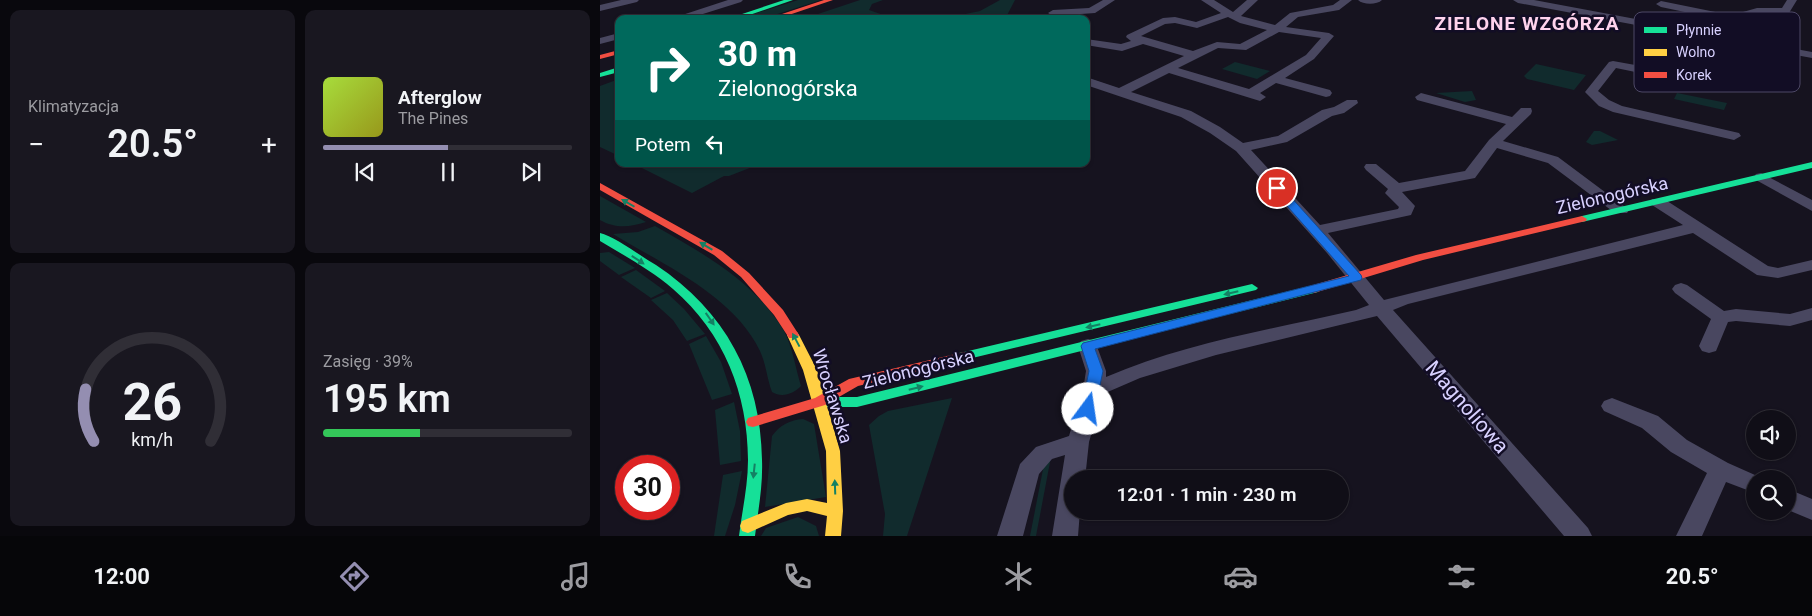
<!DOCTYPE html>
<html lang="pl">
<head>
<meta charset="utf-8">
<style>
	body { margin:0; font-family:Roboto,sans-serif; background:#191720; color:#f1f3f6; height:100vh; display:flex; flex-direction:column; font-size:19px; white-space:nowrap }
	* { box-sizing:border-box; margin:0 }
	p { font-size:16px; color:#9c9ca1 }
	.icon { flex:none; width:28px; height:28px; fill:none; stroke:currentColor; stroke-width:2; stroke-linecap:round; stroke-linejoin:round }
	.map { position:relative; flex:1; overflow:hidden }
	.side { display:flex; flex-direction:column; gap:10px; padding:10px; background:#09080d; width:600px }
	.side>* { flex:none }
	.hud { position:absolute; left:15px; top:15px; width:475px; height:152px; border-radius:10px; box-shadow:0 1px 4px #0004,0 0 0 1px #302e36; background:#00695c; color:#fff; overflow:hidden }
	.controls { position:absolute; left:1146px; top:410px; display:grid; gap:10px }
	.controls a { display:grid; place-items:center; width:50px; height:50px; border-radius:50%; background:#100e17; box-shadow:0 1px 4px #0004,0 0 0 1px #302e36; font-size:25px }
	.speed { position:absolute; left:15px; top:455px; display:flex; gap:10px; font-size:25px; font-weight:700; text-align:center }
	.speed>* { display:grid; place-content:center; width:65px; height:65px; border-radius:50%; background:#100e17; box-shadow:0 1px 4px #0004,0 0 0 1px #302e36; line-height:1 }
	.speed .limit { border:8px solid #d22; background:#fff; color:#111 }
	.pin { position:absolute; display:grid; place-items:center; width:42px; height:42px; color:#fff; margin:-21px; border:2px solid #fff; border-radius:50%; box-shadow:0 1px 5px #0007 }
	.me { position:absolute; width:55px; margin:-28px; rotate:14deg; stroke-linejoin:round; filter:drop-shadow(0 0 4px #0008) }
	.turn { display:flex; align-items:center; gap:18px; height:105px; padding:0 20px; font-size:22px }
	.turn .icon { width:65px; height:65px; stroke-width:2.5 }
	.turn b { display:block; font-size:35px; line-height:42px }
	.then { display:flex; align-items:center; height:48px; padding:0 20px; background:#0003; gap:10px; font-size:19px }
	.big { font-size:38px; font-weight:600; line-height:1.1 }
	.side .card { flex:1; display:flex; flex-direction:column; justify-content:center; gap:8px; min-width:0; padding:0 18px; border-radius:10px; background:#191720 }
	.side .dial { align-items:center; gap:0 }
	.dial svg { height:130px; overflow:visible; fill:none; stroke:#302e36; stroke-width:7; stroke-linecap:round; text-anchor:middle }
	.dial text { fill:#f1f3f6; stroke:none }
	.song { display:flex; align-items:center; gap:15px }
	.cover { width:60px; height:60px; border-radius:8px; background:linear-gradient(135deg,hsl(80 70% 55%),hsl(60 70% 35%)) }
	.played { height:5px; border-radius:2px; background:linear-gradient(90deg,#948eb1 50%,#302e36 50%) }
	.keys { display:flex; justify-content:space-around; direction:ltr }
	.heat { display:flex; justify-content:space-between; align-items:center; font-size:28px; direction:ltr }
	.charge { height:8px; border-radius:4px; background:linear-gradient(90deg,#34c759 39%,#302e36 0) }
	.side .tiles { flex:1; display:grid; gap:10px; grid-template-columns:repeat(2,1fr) }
	.trip { position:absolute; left:464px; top:470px; width:285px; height:50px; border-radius:25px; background:#100e17; box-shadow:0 1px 4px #0004,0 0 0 1px #302e36; font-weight:600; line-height:50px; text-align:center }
	.tab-bar { display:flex; height:80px; justify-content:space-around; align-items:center; background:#060609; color:#9c9ca1 }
	.tab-bar .icon { width:35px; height:35px }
	.tab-bar .selected { color:#948eb1 }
	.tab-bar b { font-size:22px; color:#f1f3f6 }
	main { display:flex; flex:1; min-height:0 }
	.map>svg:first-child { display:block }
	.green { fill:#112b2d }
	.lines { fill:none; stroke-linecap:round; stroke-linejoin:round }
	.street { fill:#494760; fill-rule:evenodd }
	.fast { fill:#16e098; fill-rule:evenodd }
	.slow { fill:#ffcf43; fill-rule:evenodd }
	.jam { fill:#f24e42; fill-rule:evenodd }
	.oneway { fill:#148164 }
	.route { fill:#1a73e8; stroke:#114b97 }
	.labels { text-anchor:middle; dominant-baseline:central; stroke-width:5; stroke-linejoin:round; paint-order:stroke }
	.street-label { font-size:18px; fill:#d8d1ff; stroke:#120d25 }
	.far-district-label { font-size:19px; font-weight:bold; letter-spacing:1px; fill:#ffd3ed; stroke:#120d25 }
	.near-street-label { font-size:21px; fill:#d8d1ff; stroke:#120d25 }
	.key { fill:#120d25; stroke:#4d4866; stroke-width:1 }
	.key-label { font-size:14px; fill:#d8d1ff }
</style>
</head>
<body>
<main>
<section class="side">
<div class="tiles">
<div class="card"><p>Klimatyzacja</p>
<div class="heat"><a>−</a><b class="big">20.5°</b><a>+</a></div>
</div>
<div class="card">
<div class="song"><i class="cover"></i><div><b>Afterglow</b><p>The Pines</p></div></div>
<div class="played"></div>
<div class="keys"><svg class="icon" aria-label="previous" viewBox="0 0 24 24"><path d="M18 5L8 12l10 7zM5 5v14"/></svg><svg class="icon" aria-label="pause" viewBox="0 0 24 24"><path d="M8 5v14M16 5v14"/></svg><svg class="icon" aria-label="next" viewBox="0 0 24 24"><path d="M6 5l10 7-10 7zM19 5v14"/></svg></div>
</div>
<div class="card dial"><svg viewBox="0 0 100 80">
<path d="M14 69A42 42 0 1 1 86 69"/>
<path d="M14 69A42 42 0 0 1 9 37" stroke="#948eb1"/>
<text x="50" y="56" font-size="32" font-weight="700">26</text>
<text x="50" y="72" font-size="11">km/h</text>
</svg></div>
<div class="card"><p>Zasięg · 39%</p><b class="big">195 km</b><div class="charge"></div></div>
</div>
</section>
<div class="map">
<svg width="1212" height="536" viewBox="0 0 1212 536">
	<rect width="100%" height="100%" fill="#16131f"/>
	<!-- green -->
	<g class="green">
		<polygon points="198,0 221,0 162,19 138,19"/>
		<polygon points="260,0 283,0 272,4 269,10 295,19 203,19"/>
		<polygon points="400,0 415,0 405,19 341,19 380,11"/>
		<polygon points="635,62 670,71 657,79 622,69"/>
		<polygon points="936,64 986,75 974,90 927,79 924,76"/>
		<polygon points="19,79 19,156 0,147 0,86"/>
		<polygon points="872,91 876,100 865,102 836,93"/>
		<polygon points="1077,93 1127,103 1124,110 1074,99"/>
		<polygon points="994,131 1000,131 1018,140 992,145 986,142"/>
		<polygon points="34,164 160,164 129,176 124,176 92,193"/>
		<path d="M0,196L46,222C30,227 16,229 0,220Z"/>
		<path d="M55,226C104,254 154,281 184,331C192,345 196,370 201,386C193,394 182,398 172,392C167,379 166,364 160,351C134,296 64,265 13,234L38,232Z"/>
		<polygon points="9,252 35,268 19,275 0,261 0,253"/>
		<polygon points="36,270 65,291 51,298 21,277"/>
		<polygon points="67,293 84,309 105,334 87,341 73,320 51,300"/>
		<polygon points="106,336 121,362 132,394 112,400 89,344"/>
		<polygon points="352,398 307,536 283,536 285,514 269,425 279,416 288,411"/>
		<polygon points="134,402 140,431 141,461 120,465 115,410"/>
		<path d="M203,419L214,424L226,497L165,507L172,436C180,425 190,420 203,419Z"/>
		<polygon points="451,457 436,536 430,536 445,459"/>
		<polygon points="142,471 135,505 125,536 114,536 123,475"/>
		<polygon points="198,517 216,526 219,536 161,536 166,528"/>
	</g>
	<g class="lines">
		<!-- street -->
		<g class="street">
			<polygon points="21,0 39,0 37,2 0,11 0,5"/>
			<polygon points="128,0 143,0 141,2 87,19 70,19"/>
			<polygon points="503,0 515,0 495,13 453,16 448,13 453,10 489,8"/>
			<path d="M601,0H614L633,12L647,0H658L641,16L675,25L690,13L733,5L740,0H752L739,10L698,17L686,27L729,33L734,36L714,59L685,78L730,90L732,93L730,96L726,97L676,83L660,93L666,97L660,101L569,73L531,92L591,111L620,127L643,143L678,136L722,110L734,107L747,100H757L758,103L744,113L732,116L687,142L651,150L720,225L798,209L799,207L785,193L788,189L766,170L764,167L766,164H776L799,183L865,171L889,140L906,124L817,100L815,97L821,93L912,117L921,108H931L932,111L931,114L903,141L958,157L1029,210L1027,213H1015L948,163L897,148L875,178L802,192L815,206L811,215L728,233L784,300L1083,225L1052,205L1050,202L1052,199H1064L1168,266L1178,268L1212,260V270L1178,278L1157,275L1093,233L808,304L793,310L988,528L992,536H964L777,316L616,355L540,378L503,394L489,442L485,479H472V511H480L478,536H452L465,455L452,459L439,474L423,536H397L420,464L436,447L469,436L483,390L486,371L478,346L481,341L488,339L495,341L506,371V377C585,343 673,329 756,310L769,305L727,253L636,151L610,133L581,117L486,85V77L519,88L584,56L543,44L522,51L486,45V39L521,44L531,41L526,37L527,35L563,18L575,17L596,22L621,13ZM628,17L640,23L667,30L640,44L617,42L593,51L541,36L565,24L575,23L597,28ZM679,32L721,38L706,55L649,89L578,68L618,48L646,50Z"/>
			<path d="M758,0H782C777,5 763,5 758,0Z"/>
			<polygon points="913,0 934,0 1212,52 1212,58 918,3"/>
			<polygon points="1187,0 1197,0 1189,13 1151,16 1143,32 1139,33 1134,30 1137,23 1061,7 1056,4 1061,1 1140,17 1143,12 1157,8 1182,8"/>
			<polygon points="19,33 19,39 0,44 0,38"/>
			<polygon points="1013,61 1074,72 1080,76 1074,80 1016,68 998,91 1009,100 1022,106 1139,133 1141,136 1134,140 1013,112 999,106 985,92 1009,62"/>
			<polygon points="1161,173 1212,200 1212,211 1156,180 1154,177 1156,174"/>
			<polygon points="1081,283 1087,285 1124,311 1136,309 1190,314 1212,308 1212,320 1190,326 1136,321 1128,322 1116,351 1109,353 1102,351 1099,346 1111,319 1075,293 1072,289 1075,285"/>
			<polygon points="1012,398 1058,416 1087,440 1128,463 1164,479 1155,479 1155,493 1126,482 1102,536 1076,536 1107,473 1071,452 1042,428 1004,411 1001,406 1004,401"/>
			<polygon points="1188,489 1212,499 1212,520 1188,510"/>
		</g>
		<!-- fast -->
		<g class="fast">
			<polygon points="184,0 193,0 138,19 127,19"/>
			<polygon points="19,67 19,72 0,77 0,73"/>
			<polygon points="1212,162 1212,168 982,222 977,219 982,216"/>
			<path d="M0,233C14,236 42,257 56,265C125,311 161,377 162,460C163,486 158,511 155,536H139C142,511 148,486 148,460C148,394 124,333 73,289C51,270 25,256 0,241Z"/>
			<polygon points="652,284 658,288 656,290 364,360 359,359 358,356 359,353 364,352"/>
			<polygon points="714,285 720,289 718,292 257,407 220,407 215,405 213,402 215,399 220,397 257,397"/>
		</g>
		<!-- slow -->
		<polygon class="slow" points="193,331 197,332 199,335 217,370 240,451 243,511 241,536 225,536 227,516 207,511 188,515 148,533 142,531 140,526 142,521 186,503 207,499 227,503 226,451 203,370 187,335 189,332"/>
		<!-- jam -->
		<g class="jam">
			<polygon points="224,0 233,0 177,19 170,18"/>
			<polygon points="19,50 19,54 0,59 0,55"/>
			<polygon points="0,183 122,251 149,273 183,310 199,335 197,338 189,338 174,315 141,277 114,255 0,190"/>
			<polygon points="982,216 987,219 986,221 823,260 714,293 708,289 710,286 816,255"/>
			<polygon points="364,352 369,353 370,356 369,359 258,386 225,405 153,427 148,426 146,422 148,418 215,398 249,379"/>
		</g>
	</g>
	<!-- one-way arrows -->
	<defs><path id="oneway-solid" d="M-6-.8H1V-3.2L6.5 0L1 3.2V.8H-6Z" transform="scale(1.25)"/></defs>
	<g class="oneway">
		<use href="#oneway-solid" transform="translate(28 203) rotate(-150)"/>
		<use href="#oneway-solid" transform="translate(106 246) rotate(-149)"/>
		<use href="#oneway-solid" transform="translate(38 260) rotate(33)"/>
		<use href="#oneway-solid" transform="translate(631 293) rotate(167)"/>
		<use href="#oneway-solid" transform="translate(110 319) rotate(55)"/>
		<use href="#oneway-solid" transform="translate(493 326) rotate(167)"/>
		<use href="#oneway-solid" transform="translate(196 340) rotate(-118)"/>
		<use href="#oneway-solid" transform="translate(316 388) rotate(-14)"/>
		<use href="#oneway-solid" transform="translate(154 471) rotate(96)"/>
		<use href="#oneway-solid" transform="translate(235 487) rotate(-92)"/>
	</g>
	<!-- route -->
	<polygon class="route" points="673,185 680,185 761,275 762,278 761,280 495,349 503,371 495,409 493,412 483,412 481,409 489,371 481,346 483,343 749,276 673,190"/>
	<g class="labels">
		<!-- street labels -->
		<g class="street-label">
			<text transform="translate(1012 195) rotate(-13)">Zielonogórska</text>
			<text transform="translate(318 369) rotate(-14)">Zielonogórska</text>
			<text transform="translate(233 396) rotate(73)">Wrocławska</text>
		</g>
		<!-- far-district labels -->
		<g class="far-district-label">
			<text x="927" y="23">ZIELONE WZGÓRZA</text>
		</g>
		<!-- near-street labels -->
		<g class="near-street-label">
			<text transform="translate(867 407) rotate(49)">Magnoliowa</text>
		</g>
	</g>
	<!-- legend -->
	<rect x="1034" y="12" width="166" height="80" rx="8" class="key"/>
	<rect x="1044" y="27" width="23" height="6" fill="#16e098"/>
	<rect x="1044" y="49" width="23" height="7" fill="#ffcf43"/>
	<rect x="1044" y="72" width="23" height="6" fill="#f24e42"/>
	<g class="key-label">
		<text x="1076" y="35">Płynnie</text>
		<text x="1076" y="57">Wolno</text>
		<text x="1076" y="80">Korek</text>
	</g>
</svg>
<div class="controls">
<a><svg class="icon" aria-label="sound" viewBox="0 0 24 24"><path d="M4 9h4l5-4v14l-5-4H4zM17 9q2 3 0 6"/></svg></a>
<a><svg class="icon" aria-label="search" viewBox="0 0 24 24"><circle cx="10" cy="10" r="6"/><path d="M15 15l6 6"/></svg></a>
</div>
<div class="speed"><div class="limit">30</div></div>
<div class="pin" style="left:677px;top:188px;background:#d93025"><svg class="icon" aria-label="arrive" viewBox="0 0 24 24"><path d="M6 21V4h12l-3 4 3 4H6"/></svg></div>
<svg class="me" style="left:488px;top:409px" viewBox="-20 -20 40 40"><circle r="19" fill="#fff"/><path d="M0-13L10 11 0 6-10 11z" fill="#1a73e8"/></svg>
<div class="trip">12:01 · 1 min · 230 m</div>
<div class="hud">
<div class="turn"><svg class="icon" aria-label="right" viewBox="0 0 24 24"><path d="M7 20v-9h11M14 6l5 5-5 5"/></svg><div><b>30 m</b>Zielonogórska</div></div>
<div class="then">Potem<svg class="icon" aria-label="left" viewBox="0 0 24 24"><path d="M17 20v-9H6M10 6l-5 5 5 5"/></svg></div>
</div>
</div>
</main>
<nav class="tab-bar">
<b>12:00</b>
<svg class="icon selected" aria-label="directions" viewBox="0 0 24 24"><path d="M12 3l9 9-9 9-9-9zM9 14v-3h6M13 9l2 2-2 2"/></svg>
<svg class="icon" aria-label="music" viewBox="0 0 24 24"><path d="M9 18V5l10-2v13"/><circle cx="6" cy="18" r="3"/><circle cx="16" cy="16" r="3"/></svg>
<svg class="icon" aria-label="phone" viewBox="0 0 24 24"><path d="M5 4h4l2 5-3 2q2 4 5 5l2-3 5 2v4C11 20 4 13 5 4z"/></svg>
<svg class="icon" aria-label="climate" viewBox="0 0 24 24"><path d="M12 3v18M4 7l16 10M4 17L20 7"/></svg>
<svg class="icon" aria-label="car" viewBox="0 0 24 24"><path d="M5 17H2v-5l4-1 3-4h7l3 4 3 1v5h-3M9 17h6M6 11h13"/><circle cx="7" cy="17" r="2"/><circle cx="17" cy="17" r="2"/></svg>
<svg class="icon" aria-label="filters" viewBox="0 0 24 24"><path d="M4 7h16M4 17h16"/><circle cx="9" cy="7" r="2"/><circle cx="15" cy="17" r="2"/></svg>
<b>20.5°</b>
</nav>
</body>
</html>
